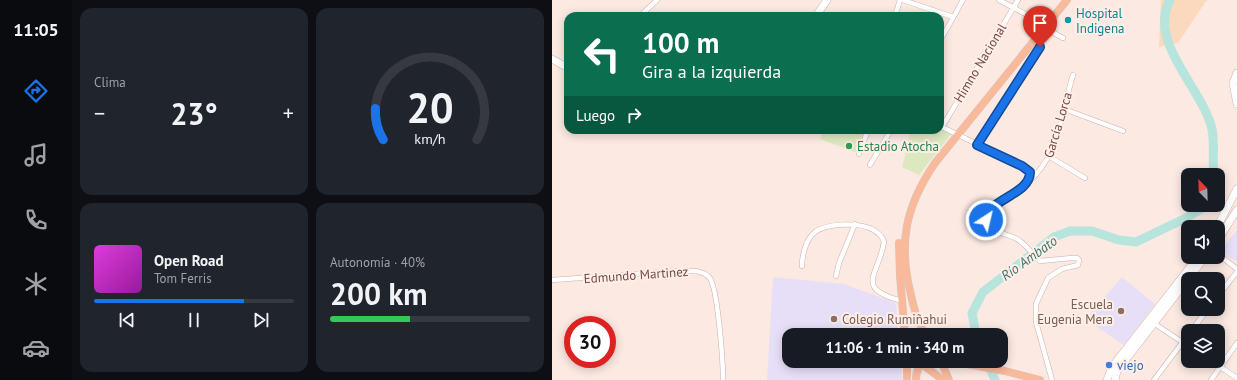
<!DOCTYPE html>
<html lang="es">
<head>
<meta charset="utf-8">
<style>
	body { margin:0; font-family:"PT Sans",sans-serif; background:#20242c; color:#f1f3f6; height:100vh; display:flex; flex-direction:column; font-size:15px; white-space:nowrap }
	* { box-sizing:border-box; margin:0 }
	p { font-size:13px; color:#9ea1a6 }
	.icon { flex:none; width:22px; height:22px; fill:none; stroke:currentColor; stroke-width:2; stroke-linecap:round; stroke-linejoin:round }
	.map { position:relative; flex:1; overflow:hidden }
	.side { display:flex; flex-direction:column; gap:8px; padding:8px; background:#0d0f14; width:480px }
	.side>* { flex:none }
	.banner { position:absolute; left:12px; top:12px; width:380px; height:122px; border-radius:12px; box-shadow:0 2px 10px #0003; background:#0b6e4f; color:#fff; overflow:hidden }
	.needle { width:26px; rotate:337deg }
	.tools { position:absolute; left:629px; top:168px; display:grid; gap:8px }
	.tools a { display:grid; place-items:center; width:44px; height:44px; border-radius:8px; background:#171b24; box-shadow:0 2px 10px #0003; font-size:20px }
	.speed { position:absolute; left:12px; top:316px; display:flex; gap:8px; font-size:20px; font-weight:700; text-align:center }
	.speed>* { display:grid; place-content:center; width:52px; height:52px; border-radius:50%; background:#171b24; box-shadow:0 2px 10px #0003; line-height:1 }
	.speed .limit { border:6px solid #d22; background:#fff; color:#111 }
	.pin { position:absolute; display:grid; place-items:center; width:34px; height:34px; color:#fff; margin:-41px -17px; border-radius:50% 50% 50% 0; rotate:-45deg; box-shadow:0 0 4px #0007 }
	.pin .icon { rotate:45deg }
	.me { position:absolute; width:44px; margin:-22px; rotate:35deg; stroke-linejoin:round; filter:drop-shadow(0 0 3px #0008) }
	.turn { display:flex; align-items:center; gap:14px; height:84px; padding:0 12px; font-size:18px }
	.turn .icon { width:52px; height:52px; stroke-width:2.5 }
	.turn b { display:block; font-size:28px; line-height:34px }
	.then { display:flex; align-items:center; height:38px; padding:0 12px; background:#0003; gap:8px; font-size:15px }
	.big { font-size:30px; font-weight:800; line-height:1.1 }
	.side .tile { flex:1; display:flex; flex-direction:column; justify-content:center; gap:6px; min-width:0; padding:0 14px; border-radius:12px; background:#20242c }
	.side .dial { align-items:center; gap:0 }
	.dial svg { height:104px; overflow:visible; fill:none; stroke:#363941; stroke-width:7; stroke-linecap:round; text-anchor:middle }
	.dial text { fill:#f1f3f6; stroke:none }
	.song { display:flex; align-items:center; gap:12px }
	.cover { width:48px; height:48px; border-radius:6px; background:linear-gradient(135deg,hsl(300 70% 55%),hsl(300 70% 35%)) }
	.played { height:4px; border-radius:2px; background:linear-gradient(90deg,#1a73e8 75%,#363941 75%) }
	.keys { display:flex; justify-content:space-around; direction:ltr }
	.heat { display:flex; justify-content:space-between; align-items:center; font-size:22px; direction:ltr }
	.charge { height:6px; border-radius:3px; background:linear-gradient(90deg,#34c759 40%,#363941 0) }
	.side .tiles { flex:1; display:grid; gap:8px; grid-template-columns:repeat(2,1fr) }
	.trip { position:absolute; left:230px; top:328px; width:226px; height:40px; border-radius:12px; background:#171b24; box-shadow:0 2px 10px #0003; font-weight:800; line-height:40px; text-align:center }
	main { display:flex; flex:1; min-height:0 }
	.menu { display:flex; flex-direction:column; width:72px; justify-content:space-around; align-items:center; background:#090b0e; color:#9ea1a6 }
	.menu .icon { width:28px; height:28px }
	.menu .active { color:#1a73e8 }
	.menu b { font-size:18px; color:#f1f3f6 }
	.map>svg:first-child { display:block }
	.education { fill:#e7dff7 }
	.green { fill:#dde8c1 }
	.sand { fill:#fad9bd }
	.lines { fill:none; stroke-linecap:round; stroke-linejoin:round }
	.river { stroke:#b7e4dc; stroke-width:9 }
	.street-casing { stroke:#ceb0ac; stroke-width:5.5 }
	.secondary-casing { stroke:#d3b1ab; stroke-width:8 }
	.primary-casing { stroke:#d5c9c8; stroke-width:8 }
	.street { stroke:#fff; stroke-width:4.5 }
	.secondary { stroke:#fff; stroke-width:7 }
	.primary { stroke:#f9b99b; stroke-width:7 }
	.primary-bridge-casing { stroke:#d5c9c8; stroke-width:8; stroke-linecap:butt }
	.primary-bridge { stroke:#f9b99b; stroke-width:7 }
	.route-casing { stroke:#114b97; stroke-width:10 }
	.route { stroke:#1a73e8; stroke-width:7 }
	.culture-dot { fill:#0f9aa8; stroke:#ffeee7; stroke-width:1.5 }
	.leisure-dot { fill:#2e9e5b; stroke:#ffeee7; stroke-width:1.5 }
	.education-dot { fill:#8d6e63; stroke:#ffeee7; stroke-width:1.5 }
	.shop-dot { fill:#3f7fe0; stroke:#ffeee7; stroke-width:1.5 }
	.labels { text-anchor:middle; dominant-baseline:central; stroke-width:4; stroke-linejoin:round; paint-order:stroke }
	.culture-label { font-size:13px; fill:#0d838f; stroke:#ffeee7; text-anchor:start }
	.street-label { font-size:13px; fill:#724b49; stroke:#ffeee7 }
	.leisure-label { font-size:13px; fill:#27864d; stroke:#ffeee7; text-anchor:start }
	.education-label { font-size:13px; fill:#785e54; stroke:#ffeee7; text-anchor:end }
	.shop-label { font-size:13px; fill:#366cbe; stroke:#ffeee7; text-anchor:start }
	.water-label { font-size:14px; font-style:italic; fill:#3d786f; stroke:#ffeee7 }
</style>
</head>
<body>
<main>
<nav class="menu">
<b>11:05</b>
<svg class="icon active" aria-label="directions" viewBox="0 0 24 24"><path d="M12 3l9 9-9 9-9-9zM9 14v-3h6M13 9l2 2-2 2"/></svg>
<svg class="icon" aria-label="music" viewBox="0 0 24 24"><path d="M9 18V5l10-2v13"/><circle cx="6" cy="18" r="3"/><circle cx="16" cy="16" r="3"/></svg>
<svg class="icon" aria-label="phone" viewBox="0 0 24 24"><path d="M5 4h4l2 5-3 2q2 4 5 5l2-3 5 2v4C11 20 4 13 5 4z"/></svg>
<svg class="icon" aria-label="climate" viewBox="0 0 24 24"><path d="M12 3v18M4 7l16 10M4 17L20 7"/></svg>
<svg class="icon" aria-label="car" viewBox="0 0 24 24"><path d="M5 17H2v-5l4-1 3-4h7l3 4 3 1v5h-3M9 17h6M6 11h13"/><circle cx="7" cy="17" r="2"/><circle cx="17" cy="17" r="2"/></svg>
</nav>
<section class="side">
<div class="tiles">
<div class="tile"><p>Clima</p>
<div class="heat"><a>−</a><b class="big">23°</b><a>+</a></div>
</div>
<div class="tile dial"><svg viewBox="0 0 100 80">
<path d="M14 69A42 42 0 1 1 86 69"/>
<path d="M14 69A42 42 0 0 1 8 45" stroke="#1a73e8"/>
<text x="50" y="56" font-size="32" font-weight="700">20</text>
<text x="50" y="72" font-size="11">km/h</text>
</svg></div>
<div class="tile">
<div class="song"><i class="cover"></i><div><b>Open Road</b><p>Tom Ferris</p></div></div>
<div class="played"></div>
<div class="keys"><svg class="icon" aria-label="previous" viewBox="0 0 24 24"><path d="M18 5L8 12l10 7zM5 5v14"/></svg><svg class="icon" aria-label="pause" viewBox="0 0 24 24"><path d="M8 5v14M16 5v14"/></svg><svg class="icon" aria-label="next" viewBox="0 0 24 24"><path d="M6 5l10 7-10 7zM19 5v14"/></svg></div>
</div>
<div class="tile"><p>Autonomía · 40%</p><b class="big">200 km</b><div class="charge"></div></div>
</div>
</section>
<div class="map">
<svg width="685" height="380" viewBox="0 0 685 380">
	<rect width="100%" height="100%" fill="#fbe9e2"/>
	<!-- education -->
	<g class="education">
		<polygon points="685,230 685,262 668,251"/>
		<polygon points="221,277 292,284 344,303 346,335 237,335 237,361 349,361 350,380 215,380"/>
		<polygon points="570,277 603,304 572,345 533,319"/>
	</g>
	<!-- green -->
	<g class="green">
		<polygon points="388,127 400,133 367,175 350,167 359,130 388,130"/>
		<polygon points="272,130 312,130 305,153 268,139"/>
	</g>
	<!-- sand -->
	<polygon class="sand" points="609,0 658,0 654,1 626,43 607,47"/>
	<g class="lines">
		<!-- river -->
		<g class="river">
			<path d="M618,0C595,42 651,89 660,129C663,144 660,160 662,175"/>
			<polyline points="424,335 420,313 431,292 502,237 518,231 540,231 567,240 584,242 636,217 656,205"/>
			<polyline points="435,361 443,380"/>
		</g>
		<defs>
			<g id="street">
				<polyline points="351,0 401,17"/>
				<polyline points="447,0 494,25"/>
				<polyline points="88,16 105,0"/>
				<polyline points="343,16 348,0"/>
				<polyline points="388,41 411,0"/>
				<polyline points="512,109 571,131"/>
				<path d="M388,126L470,166L478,173C478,193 447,199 436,212C428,234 457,232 468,241C476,247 481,255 488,261L520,258H525L527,260L526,265L510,269L496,278L484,304V322L500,380"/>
				<polyline points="390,127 466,0"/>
				<polyline points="425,145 495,35 500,32 511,38"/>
				<polyline points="307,154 316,130"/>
				<polyline points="498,157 533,178"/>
				<polyline points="318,165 339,130"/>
				<path d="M475,183C508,156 509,113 521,75"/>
				<polyline points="666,254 685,269"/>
				<path d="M250,266C250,255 254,239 263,232C278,221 326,220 332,242C327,275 301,288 350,301"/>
				<polyline points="284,276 287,263 303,224"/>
				<path d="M0,280L124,271C135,271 149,269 157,277C166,286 171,364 171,380"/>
				<polyline points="666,296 685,272"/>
				<polyline points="600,322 636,346"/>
				<polyline points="639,331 656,309"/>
				<polyline points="659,361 685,378"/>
				<polyline points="602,380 636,335"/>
				<polyline points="659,380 685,343"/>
			</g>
			<g id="secondary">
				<polyline points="264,16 275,0"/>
				<polyline points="0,59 16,68"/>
				<polyline points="685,73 681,83 685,104"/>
				<polyline points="665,227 685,189"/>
				<polyline points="666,240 685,210"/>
				<polyline points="555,380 560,367 646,257"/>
				<polyline points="563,380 565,371 653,257"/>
			</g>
			<g id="primary">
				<polyline points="347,243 348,276 353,335"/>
				<path d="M374,335C366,324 362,309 359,295C346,244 353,207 383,163L515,0"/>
				<polyline points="355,361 355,380"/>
				<polyline points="366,361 391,380"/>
				<polyline points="389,361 397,380"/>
				<polyline points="398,361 453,371 488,380"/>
			</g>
		</defs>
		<!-- street casing -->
		<use href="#street" class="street-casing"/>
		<!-- secondary casing -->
		<use href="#secondary" class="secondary-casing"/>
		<!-- primary casing -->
		<use href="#primary" class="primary-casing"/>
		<!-- street -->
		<use href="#street" class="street"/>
		<!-- secondary -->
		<use href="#secondary" class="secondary"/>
		<!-- primary -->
		<use href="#primary" class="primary"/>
		<defs>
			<path id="primary-bridge" d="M364,380C364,372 366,365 373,361"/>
		</defs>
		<!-- primary-bridge casing -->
		<use href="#primary-bridge" class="primary-bridge-casing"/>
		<!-- primary-bridge -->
		<use href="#primary-bridge" class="primary-bridge"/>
	</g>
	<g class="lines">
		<defs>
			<path id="route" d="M434,220C435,199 478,195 478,172L470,166L425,145L488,47"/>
		</defs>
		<!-- route casing -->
		<use href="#route" class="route-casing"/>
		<!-- route -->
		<use href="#route" class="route"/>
	</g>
	<!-- markers -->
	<circle class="culture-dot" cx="516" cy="20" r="4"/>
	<circle class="leisure-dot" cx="297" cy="146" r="4"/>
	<g class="education-dot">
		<circle cx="569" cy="311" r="4"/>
		<circle cx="282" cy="319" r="4"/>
	</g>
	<circle class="shop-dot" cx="557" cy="365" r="4"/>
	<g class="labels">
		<!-- culture labels -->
		<g class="culture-label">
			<text x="524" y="13">Hospital<tspan x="524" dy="15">Indigena</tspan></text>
		</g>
		<!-- street labels -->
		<g class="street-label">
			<text transform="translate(428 63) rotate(-59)">Himno Nacional</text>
			<text transform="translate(506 125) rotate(-73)">García Lorca</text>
			<text transform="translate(84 275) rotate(-4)">Edmundo Martinez</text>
		</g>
		<!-- leisure labels -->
		<g class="leisure-label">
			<text x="305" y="146">Estadio Atocha</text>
		</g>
		<!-- education labels -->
		<g class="education-label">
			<text x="561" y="304">Escuela<tspan x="561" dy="15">Eugenia Mera</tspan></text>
			<text x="290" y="319" text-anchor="start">Colegio Rumiñahui</text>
		</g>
		<!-- shop labels -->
		<g class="shop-label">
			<text x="565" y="365">viejo</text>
		</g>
		<!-- water labels -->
		<g class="water-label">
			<text transform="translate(477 258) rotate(-36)">Río Ambato</text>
		</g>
	</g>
</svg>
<div class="tools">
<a><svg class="needle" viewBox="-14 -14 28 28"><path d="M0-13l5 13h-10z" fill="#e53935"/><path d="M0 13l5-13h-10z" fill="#9ea1a6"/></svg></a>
<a><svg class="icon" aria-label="sound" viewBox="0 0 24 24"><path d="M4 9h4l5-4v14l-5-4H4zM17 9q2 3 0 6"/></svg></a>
<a><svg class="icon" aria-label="search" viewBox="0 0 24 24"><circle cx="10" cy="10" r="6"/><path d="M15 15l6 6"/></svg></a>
<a><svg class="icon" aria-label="layers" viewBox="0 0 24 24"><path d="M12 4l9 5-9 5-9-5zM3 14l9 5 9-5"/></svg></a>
</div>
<div class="speed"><div class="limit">30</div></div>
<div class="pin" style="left:488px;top:47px;background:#d93025"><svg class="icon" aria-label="arrive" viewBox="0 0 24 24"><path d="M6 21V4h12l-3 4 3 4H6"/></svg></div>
<svg class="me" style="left:434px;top:220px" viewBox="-20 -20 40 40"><circle r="17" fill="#1a73e8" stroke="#fff" stroke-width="3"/><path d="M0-11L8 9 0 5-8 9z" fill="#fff"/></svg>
<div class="trip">11:06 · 1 min · 340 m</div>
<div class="banner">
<div class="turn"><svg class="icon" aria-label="left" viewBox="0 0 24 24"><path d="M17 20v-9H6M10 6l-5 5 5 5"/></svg><div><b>100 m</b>Gira a la izquierda</div></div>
<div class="then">Luego<svg class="icon" aria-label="right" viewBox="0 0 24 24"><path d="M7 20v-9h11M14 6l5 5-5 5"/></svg></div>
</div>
</div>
</main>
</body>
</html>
